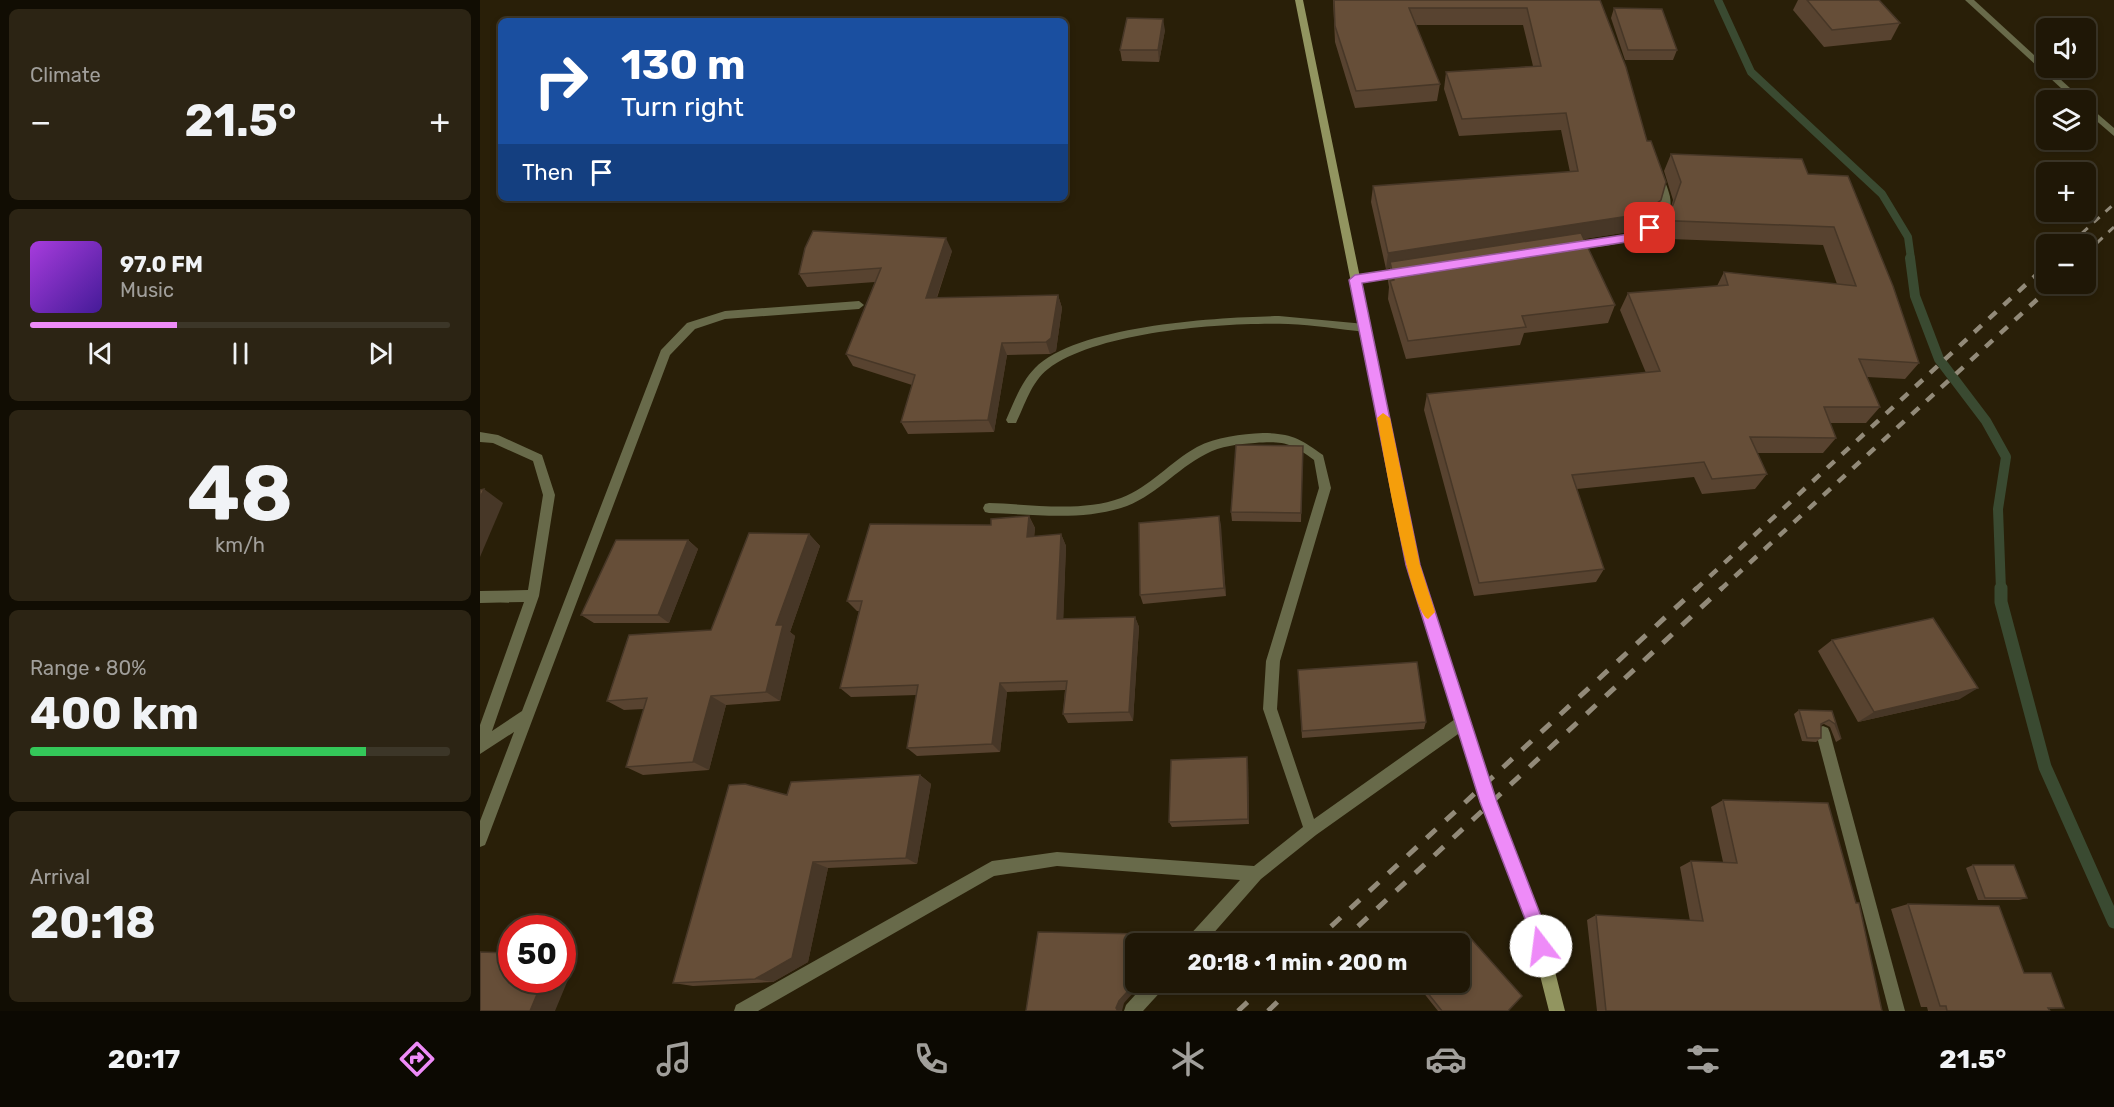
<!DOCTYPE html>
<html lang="en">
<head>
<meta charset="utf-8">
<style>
	body { margin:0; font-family:Rubik,sans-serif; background:#2c2414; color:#f1f3f6; height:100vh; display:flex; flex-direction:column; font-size:22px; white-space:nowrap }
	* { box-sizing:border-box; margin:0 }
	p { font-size:20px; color:#a19f9b }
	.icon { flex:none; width:33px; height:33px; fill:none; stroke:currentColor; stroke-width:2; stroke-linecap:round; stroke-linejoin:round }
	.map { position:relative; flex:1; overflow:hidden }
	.drawer { display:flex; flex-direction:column; gap:9px; padding:9px; background:#110d03; width:480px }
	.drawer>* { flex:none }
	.top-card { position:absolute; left:18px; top:18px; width:570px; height:183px; border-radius:9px; box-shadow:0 3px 9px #0003,0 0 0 2px #3c3628; background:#1a4fa0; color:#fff; overflow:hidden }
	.tools { position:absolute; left:1556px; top:18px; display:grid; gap:12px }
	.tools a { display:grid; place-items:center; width:60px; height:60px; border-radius:9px; background:#1f1706; box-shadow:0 3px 9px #0003,0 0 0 2px #3c3628; font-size:30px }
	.speed { position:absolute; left:18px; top:915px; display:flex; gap:12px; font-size:30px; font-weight:700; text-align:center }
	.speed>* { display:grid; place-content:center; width:78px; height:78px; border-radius:50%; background:#1f1706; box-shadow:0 3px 9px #0003,0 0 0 2px #3c3628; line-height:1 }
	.speed .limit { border:9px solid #d22; background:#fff; color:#111 }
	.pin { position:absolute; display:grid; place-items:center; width:51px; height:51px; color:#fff; margin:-26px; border-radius:12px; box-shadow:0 3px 9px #0006 }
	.me { position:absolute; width:66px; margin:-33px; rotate:345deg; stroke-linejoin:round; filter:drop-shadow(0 0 4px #0008) }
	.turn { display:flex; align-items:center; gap:21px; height:126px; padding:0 24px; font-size:27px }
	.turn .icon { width:78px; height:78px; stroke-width:2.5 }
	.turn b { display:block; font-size:42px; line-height:51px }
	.then { display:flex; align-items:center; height:57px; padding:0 24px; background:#0003; gap:12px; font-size:22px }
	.big { font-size:45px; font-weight:700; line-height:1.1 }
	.drawer .widget { flex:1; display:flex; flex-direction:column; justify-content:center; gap:9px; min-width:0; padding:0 21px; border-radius:9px; background:#2c2414 }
	.drawer .dial { align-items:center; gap:0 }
	.dial b { font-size:78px; line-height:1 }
	.song { display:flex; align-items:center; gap:18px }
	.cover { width:72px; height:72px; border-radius:9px; background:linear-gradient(135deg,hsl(280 70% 55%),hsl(260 70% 35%)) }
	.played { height:6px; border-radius:3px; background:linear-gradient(90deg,#ee8bf8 35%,#3c3628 35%) }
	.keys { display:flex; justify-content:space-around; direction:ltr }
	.heat { display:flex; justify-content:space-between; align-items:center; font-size:33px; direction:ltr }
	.charge { height:9px; border-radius:4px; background:linear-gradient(90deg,#34c759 80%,#3c3628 0) }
	.trip { position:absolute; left:645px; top:933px; width:345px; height:60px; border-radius:9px; background:#1f1706; box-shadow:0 3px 9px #0003,0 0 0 2px #3c3628; font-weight:700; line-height:60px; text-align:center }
	.menu { display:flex; height:96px; justify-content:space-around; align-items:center; background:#0c0902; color:#a19f9b }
	.menu .icon { width:42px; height:42px }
	.menu .selected { color:#ee8bf8 }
	.menu b { font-size:27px; color:#f1f3f6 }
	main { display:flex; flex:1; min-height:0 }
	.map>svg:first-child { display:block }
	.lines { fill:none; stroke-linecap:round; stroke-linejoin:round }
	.stream-far2 { stroke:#3a4a31; stroke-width:8 }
	.stream-far1 { stroke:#3a4a31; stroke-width:10 }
	.stream { stroke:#3a4a31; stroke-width:13 }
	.street { fill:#686a4a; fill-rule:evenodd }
	.secondary { fill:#929560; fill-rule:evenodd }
	.rail-far2 { stroke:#928a79; stroke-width:3; stroke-dasharray:8 8; stroke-linecap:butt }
	.rail-far1 { stroke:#928a79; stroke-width:4.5; stroke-dasharray:10 10; stroke-linecap:butt }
	.rail { stroke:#928a79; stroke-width:5; stroke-dasharray:13 13; stroke-linecap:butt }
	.wall { fill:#584330 }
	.shaded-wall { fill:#473727 }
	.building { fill:#664e38; stroke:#473727; stroke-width:1.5 }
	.route { fill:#ee8bf8; stroke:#9b5aa1; stroke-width:1.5 }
	.slow { fill:#f59e0b }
</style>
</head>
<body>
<main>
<section class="drawer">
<div class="widget"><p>Climate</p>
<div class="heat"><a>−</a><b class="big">21.5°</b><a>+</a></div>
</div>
<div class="widget">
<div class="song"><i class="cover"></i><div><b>97.0 FM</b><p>Music</p></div></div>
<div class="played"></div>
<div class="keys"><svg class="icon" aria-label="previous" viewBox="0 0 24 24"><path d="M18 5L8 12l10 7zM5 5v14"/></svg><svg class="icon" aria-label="pause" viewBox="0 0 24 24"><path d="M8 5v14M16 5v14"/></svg><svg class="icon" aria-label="next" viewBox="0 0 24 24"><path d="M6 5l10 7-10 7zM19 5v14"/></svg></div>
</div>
<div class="widget dial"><b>48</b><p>km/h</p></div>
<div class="widget"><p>Range · 80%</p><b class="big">400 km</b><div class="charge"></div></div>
<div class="widget"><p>Arrival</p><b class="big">20:18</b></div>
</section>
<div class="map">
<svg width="1634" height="1011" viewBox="0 0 1634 1011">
	<rect width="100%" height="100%" fill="#291f08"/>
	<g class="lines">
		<!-- stream-far2 -->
		<polyline class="stream-far2" points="1238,0 1271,72 1402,194 1428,237 1431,259"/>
		<!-- stream-far1 -->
		<polyline class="stream-far1" points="1430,258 1435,296 1459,359 1506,421 1526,457 1518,509 1521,590"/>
		<!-- stream -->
		<polyline class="stream" points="1521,588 1521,602 1565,767 1634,922"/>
		<!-- street -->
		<g class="street">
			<polygon points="1485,0 1494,0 1603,100 1594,100"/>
			<polygon points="1605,103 1634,128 1634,136 1605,111"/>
			<path d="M1178,174C1184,177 1187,186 1189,193C1201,232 1144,244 1117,247C1108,248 1098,250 1090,248V244C1128,234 1203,242 1173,177Z"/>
			<polygon points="924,268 928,269 928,275 875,284 870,280 875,276"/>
			<polygon points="379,301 384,305 379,309 245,319 215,329 190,355 7,840 5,845 0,847 0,821 34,732 0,754 0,725 44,602 0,603 0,591 48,590 63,495 53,461 13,443 0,442 0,432 18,435 62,455 75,495 59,596 12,731 42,711 181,350 207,323 245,311"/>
			<path d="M799,316L885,324L890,328L885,332C859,329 834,325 808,324C746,322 617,331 568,369C551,382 545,405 536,423H528L526,420C534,402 541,382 555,368C597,325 740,317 799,316Z"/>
			<path d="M783,433C811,433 821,439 843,455L851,488L800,661L797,709L834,819L978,717L983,715L988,717L990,722L988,727L836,835L781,879L724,944H705L707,938L760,880L577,866L514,876L278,1011H254L256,1005L512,861L577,852L774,866L823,827L783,709L786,661L839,488L834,460C811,443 804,441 775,443C759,444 740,446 726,454C696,469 674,498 641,508C599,521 553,514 509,513L505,512L503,508L505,504L509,503C551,504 600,513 641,498C670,487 690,462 717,447C736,437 761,434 783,433Z"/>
			<polygon points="1343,726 1348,728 1350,733 1425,1011 1409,1011 1336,733 1338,728"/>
			<polygon points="667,982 686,982 684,988 663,1011 644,1011 646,1005"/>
		</g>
		<!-- secondary -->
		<polygon class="secondary" points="815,0 823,0 939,565 1016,802 1063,924 1085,1011 1069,1011 1047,924 1002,802 927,565"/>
		<!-- rail-far2 -->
		<g class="rail-far2">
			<polyline points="1590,244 1634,204"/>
			<polyline points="1605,254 1634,227"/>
		</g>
		<!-- rail-far1 -->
		<g class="rail-far1">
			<polyline points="1215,590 1566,266"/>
			<polyline points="1240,590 1574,284"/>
		</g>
		<!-- rail -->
		<g class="rail">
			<polyline points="832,944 1217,588"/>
			<polyline points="859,944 1242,588"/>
			<polyline points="758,1011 789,982"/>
			<polyline points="788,1011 818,982"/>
		</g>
	</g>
	<!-- wall -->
	<g class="wall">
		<polygon points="853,0 1120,0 1174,217 1155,231 1104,239 1135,305 1128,323 1044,333 1040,345 926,359 908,299 909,287 908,281 910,268 906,269 891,202 893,186 1090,172 1081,130 979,136 964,89 966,72 1053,66 1043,25 936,25 960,84 957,101 875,108 855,42"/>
		<polygon points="1318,0 1399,0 1420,23 1411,40 1344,47 1313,10"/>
		<polygon points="1134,8 1197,50 1193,60 1145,60 1131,18"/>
		<polygon points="685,30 679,62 642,61 640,50"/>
		<polygon points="1191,154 1328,174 1439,363 1425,379 1387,377 1400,407 1386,423 1350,423 1356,438 1343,453 1277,453 1287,474 1275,489 1222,494 1214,477 1097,489 1124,569 1116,582 994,596 944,410 947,394 1166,373 1140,310 1148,293 1237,286 1244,272 1357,284 1343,245 1165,238 1172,220 1191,207 1193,200 1184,171"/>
		<polygon points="472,251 457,298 578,295 582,308 576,351 570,354 527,355 514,432 428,434 421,422 432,385 373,366 366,354 395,282 327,287 319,274"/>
		<polygon points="823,446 821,522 752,521 751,512"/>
		<polygon points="549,516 555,528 554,537 581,534 586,546 583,619 655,617 659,627 653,721 588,723 583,714 585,690 527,692 520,752 437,756 427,748 437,695 371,697 360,688 379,611 377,611 367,601 511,525"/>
		<polygon points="739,516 746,596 663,604 660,595"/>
		<polygon points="329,534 340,546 310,632 315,636 300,701 246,705 229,770 163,775 146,767 164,709 144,710 127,701 231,630"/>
		<polygon points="208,540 218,549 189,623 114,623 101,615"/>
		<polygon points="1352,640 1480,699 1378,722 1338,651"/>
		<polygon points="818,670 946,722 944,729 822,738"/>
		<polygon points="1319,710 1352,711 1361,739 1356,742 1350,727 1344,724 1341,725 1341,738 1336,742 1322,741 1314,714"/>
		<polygon points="768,763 769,824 692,827 689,822"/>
		<polygon points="440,775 451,784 437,864 348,868 328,962 293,982 213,986 193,983 307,795"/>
		<polygon points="1243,800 1402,1011 1117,1011 1107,920 1116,915 1210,921 1200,867 1211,861 1243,862 1231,807"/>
		<polygon points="1493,865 1547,898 1539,900 1498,900 1486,868"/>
		<polygon points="1428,904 1544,973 1584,1008 1569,1009 1570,1011 1448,1011 1447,1007 1441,1007 1411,909"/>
		<polygon points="985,932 1028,1011 958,1011 935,982 980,982 980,944 972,944"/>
	</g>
	<!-- shaded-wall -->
	<g class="shaded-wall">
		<polygon points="683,19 685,30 679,62 678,50"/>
		<polygon points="1181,200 1174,217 1155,231 912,268 910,262 910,268 906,269 908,253"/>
		<polygon points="466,238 472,251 452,311 446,298"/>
		<polygon points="578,295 582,308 576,351 570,354 566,342"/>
		<polygon points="522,343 527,355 514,432 508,420"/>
		<polygon points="4,489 23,503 0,557 0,498"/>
		<polygon points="549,516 555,528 553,549 547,537"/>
		<polygon points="739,516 741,525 746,596 744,588"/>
		<polygon points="329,534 340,546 310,632 315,636 300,701 286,692 296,625"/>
		<polygon points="581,534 586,546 583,629 577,619"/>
		<polygon points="208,540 218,549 189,623 178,615"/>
		<polygon points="655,617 659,627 653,721 649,712"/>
		<polygon points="520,683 527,692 520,752 512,744"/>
		<polygon points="1498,688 1480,699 1378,722 1394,712"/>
		<polygon points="231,696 246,705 229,770 213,762"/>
		<polygon points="767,757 768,763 769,824 768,819"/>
		<polygon points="440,775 451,784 437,864 426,858"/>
		<polygon points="333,862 348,868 328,962 293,982 275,979"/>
		<polygon points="664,934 669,938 668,944 663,944"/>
		<polygon points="82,955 97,958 75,1011 50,1011 63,980 82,980"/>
		<polygon points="656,982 663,982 644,1003 642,1011 638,1011 636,1008 639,1001"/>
	</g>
	<!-- building -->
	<g class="building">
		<polygon points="854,0 1120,0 1146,67 1167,141 1171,141 1186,182 1181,200 1162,214 908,253 893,186 1098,171 1086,113 982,119 966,72 1061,66 1047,8 929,8 960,84 876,91 855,26"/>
		<polygon points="1327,0 1399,0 1420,23 1352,30"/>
		<polygon points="1134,8 1182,9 1197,50 1148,50"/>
		<polygon points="647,18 683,19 678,50 640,50"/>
		<polygon points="1191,154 1322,159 1328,174 1368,176 1413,286 1439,363 1379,359 1400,407 1344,407 1356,438 1270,437 1287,474 1232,479 1224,462 1092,475 1124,569 999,583 947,394 1180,371 1148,293 1248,285 1244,272 1376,286 1354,227 1172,220 1193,205 1201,182"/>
		<polygon points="333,231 466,238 446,298 578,295 571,338 566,342 522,343 508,420 421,422 435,375 366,354 401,268 319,274 325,248"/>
		<polygon points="1101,233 1135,305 1042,316 1046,327 928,341 910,281 914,280 910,262"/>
		<polygon points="756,445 823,446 821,513 751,512"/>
		<polygon points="4,489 0,498 0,490"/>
		<polygon points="549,516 547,537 581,534 577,619 655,617 649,712 583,714 587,681 520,683 512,744 427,748 438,685 360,688 382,601 367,601 390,524 511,525 511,519"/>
		<polygon points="739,516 744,588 660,595 659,523"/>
		<polygon points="269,533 329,534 296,625 303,625 286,692 231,696 213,762 146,767 167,698 127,701 149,635 231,630"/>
		<polygon points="136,540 208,540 178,615 101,615"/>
		<polygon points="1453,618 1498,688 1394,712 1352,640"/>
		<polygon points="937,662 946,722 822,731 818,670"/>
		<polygon points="1319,710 1352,711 1361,739 1355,724 1349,720 1341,724 1341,738 1327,738"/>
		<polygon points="767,757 768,819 689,822 691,760"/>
		<polygon points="440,775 426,858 333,862 312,958 275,979 193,983 249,785 265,784 307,795 311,782"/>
		<polygon points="1243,800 1348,803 1376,903 1379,903 1402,1011 1126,1011 1116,915 1223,921 1211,861 1257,863"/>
		<polygon points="1493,865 1534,865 1547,898 1505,898"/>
		<polygon points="1428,904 1519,906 1544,973 1571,973 1584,1008 1568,1008 1570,1011 1467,1011 1466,1006 1460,1006"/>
		<polygon points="558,932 664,934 663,944 656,944 656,982 639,1001 636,1008 638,1011 546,1011"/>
		<polygon points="985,932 1042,996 1028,1011 962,1011 939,982 980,982 980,944 973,944"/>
		<polygon points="0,952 32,953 32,980 63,980 50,1011 0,1011"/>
	</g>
	<!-- route -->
	<polygon class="route" points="1170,224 1175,228 1159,240 882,283 940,565 1017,802 1064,924 1070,946 1067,952 1061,955 1054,952 1047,924 1000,802 926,565 869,280 875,275 1156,233"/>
	<!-- slow -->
	<path class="slow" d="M903,413L910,418L940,565L955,612L948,619C930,612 902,446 897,418Z"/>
</svg>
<div class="tools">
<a><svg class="icon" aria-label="sound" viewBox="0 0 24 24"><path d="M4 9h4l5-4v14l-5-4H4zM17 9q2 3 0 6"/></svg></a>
<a><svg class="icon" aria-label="layers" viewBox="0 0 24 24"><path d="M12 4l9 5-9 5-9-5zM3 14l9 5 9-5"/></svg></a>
<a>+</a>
<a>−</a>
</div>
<div class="speed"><div class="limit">50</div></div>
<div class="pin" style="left:1170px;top:228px;background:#d93025"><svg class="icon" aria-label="arrive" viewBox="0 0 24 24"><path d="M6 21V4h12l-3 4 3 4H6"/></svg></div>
<svg class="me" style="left:1061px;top:946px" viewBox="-20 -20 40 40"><circle r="19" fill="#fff"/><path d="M0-13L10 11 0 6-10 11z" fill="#ee8bf8"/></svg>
<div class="trip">20:18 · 1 min · 200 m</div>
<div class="top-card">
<div class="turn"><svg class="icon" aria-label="right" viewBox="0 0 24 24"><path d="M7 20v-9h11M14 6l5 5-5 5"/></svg><div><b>130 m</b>Turn right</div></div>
<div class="then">Then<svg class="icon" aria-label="arrive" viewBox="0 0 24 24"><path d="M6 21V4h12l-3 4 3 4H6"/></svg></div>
</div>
</div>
</main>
<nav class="menu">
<b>20:17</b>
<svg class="icon selected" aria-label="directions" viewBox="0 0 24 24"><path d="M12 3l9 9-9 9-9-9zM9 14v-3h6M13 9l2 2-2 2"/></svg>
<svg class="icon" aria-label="music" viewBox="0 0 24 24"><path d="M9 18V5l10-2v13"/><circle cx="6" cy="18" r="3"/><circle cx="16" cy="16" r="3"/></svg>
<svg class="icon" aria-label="phone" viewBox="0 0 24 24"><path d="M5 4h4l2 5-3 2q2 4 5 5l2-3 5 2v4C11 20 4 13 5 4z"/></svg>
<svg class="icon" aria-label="climate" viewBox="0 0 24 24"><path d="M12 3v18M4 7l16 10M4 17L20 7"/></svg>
<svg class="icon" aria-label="car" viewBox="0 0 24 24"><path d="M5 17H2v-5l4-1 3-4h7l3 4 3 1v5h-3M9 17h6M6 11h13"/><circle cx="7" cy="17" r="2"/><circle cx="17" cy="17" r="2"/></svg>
<svg class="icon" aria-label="filters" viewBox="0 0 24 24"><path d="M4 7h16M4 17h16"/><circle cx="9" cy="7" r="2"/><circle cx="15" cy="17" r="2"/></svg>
<b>21.5°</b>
</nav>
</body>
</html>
